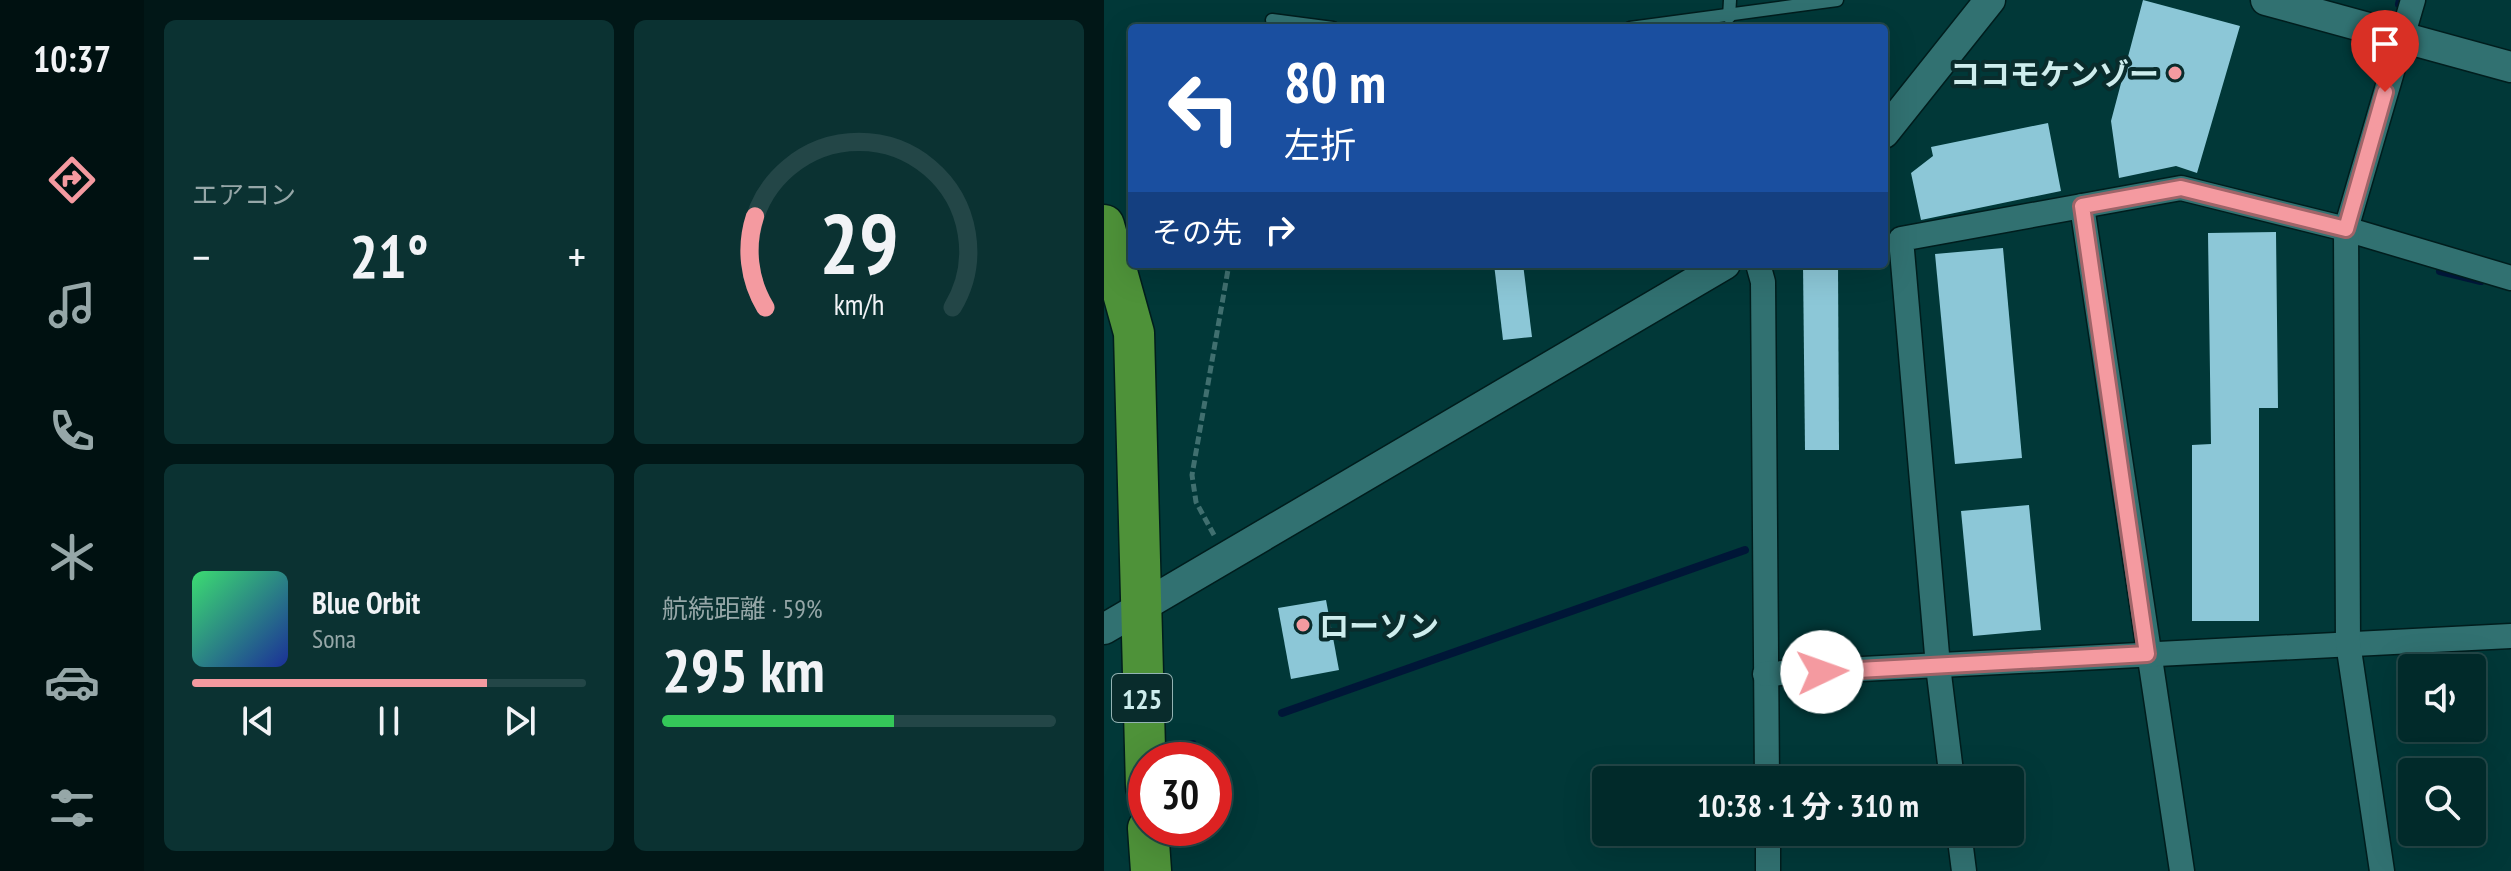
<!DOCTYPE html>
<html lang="ja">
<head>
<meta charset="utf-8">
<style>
	body { margin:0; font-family:"PT Sans Narrow","Noto Sans JP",sans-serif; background:#0b3232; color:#f1f3f6; height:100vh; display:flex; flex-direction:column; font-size:30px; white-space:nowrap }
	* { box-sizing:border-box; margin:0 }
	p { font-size:26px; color:#96a7a8 }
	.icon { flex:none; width:44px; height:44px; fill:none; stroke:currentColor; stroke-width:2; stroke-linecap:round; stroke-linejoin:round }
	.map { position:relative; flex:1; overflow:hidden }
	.drawer { display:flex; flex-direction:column; gap:20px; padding:20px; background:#011717; width:960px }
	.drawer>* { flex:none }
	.hud { position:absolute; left:24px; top:24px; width:760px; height:244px; border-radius:8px; box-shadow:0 8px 32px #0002,0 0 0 2px #234647; background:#1a4fa0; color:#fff; overflow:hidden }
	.tools { position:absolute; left:1294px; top:654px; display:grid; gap:16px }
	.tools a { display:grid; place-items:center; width:88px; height:88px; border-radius:8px; background:#012a2a; box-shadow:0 8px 32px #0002,0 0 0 2px #234647; font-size:40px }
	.speed { position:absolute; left:24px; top:742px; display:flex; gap:16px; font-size:40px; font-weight:700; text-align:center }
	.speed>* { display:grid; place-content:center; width:104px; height:104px; border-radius:50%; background:#012a2a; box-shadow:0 8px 32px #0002,0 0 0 2px #234647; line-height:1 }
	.speed .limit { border:12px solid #d22; background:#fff; color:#111 }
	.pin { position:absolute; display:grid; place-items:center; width:68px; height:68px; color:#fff; margin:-82px -34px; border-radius:50% 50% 50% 0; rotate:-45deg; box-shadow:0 0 8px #0007 }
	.pin .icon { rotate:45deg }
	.me { position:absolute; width:88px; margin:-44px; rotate:87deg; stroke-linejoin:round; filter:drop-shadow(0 0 6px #0008) }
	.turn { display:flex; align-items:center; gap:28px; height:168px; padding:0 24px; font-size:36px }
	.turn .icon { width:104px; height:104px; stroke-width:2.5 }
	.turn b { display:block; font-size:56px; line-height:68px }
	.then { display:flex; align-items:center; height:76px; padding:0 24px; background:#0003; gap:16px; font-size:30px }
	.big { font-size:60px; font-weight:700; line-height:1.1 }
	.drawer .widget { flex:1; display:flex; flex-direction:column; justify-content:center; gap:12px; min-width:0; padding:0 28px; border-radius:12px; background:#0b3232 }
	.drawer .dial { align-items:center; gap:0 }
	.dial svg { height:208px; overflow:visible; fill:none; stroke:#234647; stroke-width:7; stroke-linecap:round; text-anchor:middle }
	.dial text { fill:#f1f3f6; stroke:none }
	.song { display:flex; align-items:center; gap:24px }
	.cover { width:96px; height:96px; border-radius:12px; background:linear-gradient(135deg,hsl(140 70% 55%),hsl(230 70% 35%)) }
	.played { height:8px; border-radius:4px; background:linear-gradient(90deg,#f49aa0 75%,#234647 75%) }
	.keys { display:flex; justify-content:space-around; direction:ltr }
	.heat { display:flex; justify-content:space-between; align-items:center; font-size:44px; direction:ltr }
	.charge { height:12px; border-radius:6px; background:linear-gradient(90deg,#34c759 59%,#234647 0) }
	.drawer .tiles { flex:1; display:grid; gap:20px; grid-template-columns:repeat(2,1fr) }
	.trip { position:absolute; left:488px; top:766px; width:432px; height:80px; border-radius:8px; background:#012a2a; box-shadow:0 8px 32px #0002,0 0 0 2px #234647; font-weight:700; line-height:80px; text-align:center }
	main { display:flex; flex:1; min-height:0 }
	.tab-bar { display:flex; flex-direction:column; width:144px; justify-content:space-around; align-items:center; background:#011; color:#96a7a8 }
	.tab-bar .icon { width:56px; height:56px }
	.tab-bar .on { color:#f49aa0 }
	.tab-bar b { font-size:36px; color:#f1f3f6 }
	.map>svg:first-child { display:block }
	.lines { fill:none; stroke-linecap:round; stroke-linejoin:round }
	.stream { stroke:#001637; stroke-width:8 }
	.building { fill:#8cc7d7 }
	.service-casing { stroke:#001d1d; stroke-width:15 }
	.minor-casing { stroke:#001d1d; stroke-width:27 }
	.tertiary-casing { stroke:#001d1d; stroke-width:33 }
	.trunk-casing { stroke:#001d1d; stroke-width:43 }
	.path { stroke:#406f6f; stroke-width:5; stroke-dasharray:8 4; stroke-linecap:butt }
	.service { stroke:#317171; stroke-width:12 }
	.minor { stroke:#317171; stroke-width:24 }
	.tertiary { stroke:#317171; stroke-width:30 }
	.trunk { stroke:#4e9239; stroke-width:40 }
	.route-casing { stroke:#9f6468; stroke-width:20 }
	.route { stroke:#f49aa0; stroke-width:14 }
	.poi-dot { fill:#f49aa0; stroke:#092c2c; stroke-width:3 }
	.labels { text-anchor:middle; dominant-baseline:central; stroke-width:8; stroke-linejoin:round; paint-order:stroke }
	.shield { fill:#092c2c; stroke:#93b3b3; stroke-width:2 }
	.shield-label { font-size:28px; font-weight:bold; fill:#ceeded }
	.poi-label { font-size:30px; font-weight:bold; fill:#ceeded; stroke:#092c2c; text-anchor:end }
</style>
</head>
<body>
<main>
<nav class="tab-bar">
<b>10:37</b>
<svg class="icon on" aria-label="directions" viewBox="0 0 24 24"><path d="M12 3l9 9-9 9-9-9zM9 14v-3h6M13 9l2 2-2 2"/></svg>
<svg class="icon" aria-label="music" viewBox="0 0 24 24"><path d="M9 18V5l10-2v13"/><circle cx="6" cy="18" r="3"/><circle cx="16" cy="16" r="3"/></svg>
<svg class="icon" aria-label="phone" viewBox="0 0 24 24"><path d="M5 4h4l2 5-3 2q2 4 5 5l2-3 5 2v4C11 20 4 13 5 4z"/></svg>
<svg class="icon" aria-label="climate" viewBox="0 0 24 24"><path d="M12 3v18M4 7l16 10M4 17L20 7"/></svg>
<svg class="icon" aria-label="car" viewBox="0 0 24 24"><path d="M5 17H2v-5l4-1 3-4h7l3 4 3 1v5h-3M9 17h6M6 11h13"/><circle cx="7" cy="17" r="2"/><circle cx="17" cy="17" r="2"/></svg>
<svg class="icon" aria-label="filters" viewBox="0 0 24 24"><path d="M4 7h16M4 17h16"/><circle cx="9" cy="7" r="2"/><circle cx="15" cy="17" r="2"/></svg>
</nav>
<section class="drawer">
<div class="tiles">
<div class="widget"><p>エアコン</p>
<div class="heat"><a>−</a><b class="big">21°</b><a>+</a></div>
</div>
<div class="widget dial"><svg viewBox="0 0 100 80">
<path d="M14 69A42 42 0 1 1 86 69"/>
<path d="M14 69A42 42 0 0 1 10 34" stroke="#f49aa0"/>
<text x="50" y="56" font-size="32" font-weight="700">29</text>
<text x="50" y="72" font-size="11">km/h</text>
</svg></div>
<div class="widget">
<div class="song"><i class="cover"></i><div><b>Blue Orbit</b><p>Sona</p></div></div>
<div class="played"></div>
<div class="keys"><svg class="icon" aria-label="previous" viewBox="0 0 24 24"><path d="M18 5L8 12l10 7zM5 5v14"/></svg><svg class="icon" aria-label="pause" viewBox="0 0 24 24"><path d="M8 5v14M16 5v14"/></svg><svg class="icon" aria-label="next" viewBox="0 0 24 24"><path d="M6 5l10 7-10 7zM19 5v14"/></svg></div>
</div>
<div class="widget"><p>航続距離 · 59%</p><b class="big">295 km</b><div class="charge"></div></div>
</div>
</section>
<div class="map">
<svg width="1407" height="871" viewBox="0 0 1407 871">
	<rect width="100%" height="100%" fill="#013838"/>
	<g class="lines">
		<!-- stream -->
		<g class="stream">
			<polyline points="1295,4 1296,0"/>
			<polyline points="1336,271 1377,281"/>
			<polyline points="178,713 641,550"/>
			<polyline points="78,748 89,744"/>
		</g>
	</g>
	<!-- building -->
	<g class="building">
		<polygon points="1039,0 1136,26 1093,173 1072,166 1015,178 1007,121"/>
		<polygon points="944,123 957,191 817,220 807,173 829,156 827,147"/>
		<polygon points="1172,232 1174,408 1155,408 1155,621 1088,621 1088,445 1107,444 1104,233"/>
		<polygon points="899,248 918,458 851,464 831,254"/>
		<polygon points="390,264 419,264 428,337 399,340"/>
		<polygon points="699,264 734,264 735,450 701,450"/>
		<polygon points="925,505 937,630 869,636 857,511"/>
		<polygon points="222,600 235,670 187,679 174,608"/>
	</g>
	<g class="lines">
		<defs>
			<g id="service">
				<polyline points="625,17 626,0"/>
				<polyline points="168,20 229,28"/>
				<polyline points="526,28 733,0"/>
			</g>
			<g id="minor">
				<polyline points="978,206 1078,871"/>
				<polyline points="654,264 659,282 663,780"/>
				<polyline points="661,674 1407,636"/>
				<polyline points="848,780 834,666 797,239 1077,188 1242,229 1407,278"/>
				<polyline points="664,832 664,871"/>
				<polyline points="855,832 860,871"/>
				<polyline points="1278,871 1244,643 1242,229 1309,0"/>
			</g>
			<g id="tertiary">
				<polyline points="1162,0 1407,67"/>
				<polyline points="780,133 886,0"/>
				<polyline points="0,629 621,264"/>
			</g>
			<g id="trunk">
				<polyline points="0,225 30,333 42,787"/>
				<polyline points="44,828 47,871"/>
			</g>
		</defs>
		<!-- service casing -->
		<use href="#service" class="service-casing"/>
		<!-- minor casing -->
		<use href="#minor" class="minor-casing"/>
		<!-- tertiary casing -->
		<use href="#tertiary" class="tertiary-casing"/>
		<!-- trunk casing -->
		<use href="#trunk" class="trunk-casing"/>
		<!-- path -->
		<polyline class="path" points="110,535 92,502 88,475 125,264"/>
		<!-- service -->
		<use href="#service" class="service"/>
		<!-- minor -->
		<use href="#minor" class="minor"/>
		<!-- tertiary -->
		<use href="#tertiary" class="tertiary"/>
		<!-- trunk -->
		<use href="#trunk" class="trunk"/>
	</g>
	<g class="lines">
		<defs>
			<polyline id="route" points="718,672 1043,654 978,206 1077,188 1242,229 1281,92"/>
		</defs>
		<!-- route casing -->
		<use href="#route" class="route-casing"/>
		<!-- route -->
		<use href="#route" class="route"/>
	</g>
	<!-- markers -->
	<g class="poi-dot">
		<circle cx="1071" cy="73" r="8"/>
		<circle cx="199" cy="625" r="8"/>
	</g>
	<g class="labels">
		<!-- shield labels -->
		<rect class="shield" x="8" y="674" width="60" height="48" rx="6"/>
		<g class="shield-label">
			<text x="38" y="698">125</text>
		</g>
		<!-- poi labels -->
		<g class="poi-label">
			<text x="1055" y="73">ココモケンゾー</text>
			<text x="215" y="625" text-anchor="start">ローソン</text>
		</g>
	</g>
</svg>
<div class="tools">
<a><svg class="icon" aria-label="sound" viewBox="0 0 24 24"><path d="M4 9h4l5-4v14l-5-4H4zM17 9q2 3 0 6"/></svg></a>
<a><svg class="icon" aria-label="search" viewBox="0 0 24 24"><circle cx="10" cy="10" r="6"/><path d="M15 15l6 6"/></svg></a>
</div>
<div class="speed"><div class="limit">30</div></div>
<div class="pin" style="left:1281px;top:92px;background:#d93025"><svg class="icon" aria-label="arrive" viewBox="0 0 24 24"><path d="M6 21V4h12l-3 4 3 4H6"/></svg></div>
<svg class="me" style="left:718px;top:672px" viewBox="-20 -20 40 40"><circle r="19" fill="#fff"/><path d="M0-13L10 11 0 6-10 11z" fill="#f49aa0"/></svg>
<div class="trip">10:38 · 1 分 · 310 m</div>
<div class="hud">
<div class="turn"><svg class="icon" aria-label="left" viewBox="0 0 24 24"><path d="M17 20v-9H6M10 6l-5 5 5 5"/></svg><div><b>80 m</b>左折</div></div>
<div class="then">その先<svg class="icon" aria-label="right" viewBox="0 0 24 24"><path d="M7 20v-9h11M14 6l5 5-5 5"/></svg></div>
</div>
</div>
</main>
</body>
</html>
